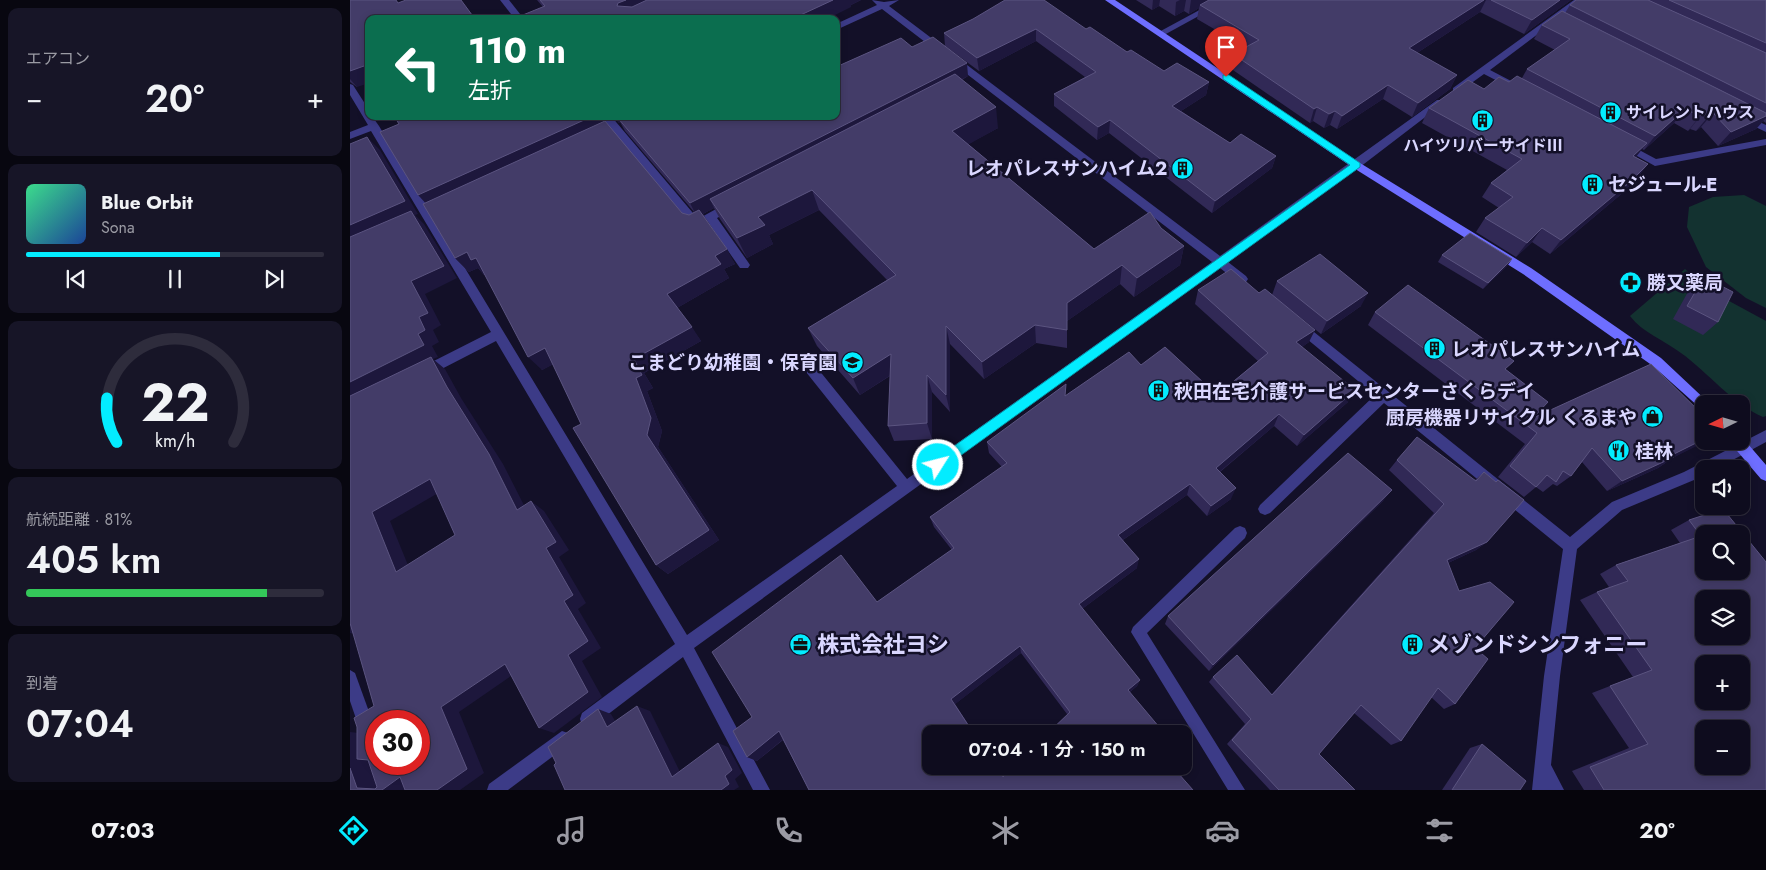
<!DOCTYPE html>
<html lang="ja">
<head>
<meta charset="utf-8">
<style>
	body { margin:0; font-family:Jost,"Noto Sans JP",sans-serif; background:#171527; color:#f1f3f6; height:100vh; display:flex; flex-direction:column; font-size:19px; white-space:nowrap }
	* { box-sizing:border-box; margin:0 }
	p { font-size:16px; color:#9b9ba4 }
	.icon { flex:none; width:28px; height:28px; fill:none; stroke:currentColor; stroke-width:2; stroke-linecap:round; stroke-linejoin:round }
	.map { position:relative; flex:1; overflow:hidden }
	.drawer { display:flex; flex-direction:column; gap:8px; padding:8px; background:#080710; width:350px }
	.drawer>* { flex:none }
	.banner { position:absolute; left:15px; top:15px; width:475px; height:105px; border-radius:10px; box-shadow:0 2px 8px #0003,0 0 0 1px #2e2c3c; background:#0b6e4f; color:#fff; overflow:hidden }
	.needle { width:32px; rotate:265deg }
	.buttons { position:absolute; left:1345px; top:395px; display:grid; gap:10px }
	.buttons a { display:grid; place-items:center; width:55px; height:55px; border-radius:10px; background:#0e0c1e; box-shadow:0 2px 8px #0003,0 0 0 1px #2e2c3c; font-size:25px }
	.speed { position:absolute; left:15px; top:710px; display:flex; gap:10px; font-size:25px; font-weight:700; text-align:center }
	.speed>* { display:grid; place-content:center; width:65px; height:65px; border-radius:50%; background:#0e0c1e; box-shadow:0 2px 8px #0003,0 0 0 1px #2e2c3c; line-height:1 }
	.speed .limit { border:8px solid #d22; background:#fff; color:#111 }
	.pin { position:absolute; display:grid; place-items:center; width:42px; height:42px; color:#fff; margin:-51px -21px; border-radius:50% 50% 50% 0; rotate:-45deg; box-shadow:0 0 5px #0007 }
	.pin .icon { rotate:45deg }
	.me { position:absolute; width:55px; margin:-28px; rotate:54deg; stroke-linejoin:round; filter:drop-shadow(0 0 4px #0008) }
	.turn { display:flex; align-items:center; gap:18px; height:105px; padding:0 20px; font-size:22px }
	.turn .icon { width:65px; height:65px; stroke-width:2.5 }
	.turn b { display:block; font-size:35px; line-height:42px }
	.big { font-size:38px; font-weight:600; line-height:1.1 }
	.drawer .widget { flex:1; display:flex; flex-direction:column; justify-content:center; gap:8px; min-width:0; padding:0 18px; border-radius:10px; background:#171527 }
	.drawer .dial { align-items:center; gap:0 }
	.dial svg { height:130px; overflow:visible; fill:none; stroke:#2e2c3c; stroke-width:7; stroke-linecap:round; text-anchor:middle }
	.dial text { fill:#f1f3f6; stroke:none }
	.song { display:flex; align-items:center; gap:15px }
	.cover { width:60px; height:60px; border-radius:8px; background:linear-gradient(135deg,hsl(150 70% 55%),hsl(220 70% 35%)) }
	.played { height:5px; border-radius:2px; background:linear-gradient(90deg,#03ecff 65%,#2e2c3c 65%) }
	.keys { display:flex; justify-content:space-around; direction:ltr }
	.heat { display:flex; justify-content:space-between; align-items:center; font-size:28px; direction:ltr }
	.charge { height:8px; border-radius:4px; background:linear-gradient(90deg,#34c759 81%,#2e2c3c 0) }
	.trip { position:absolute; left:572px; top:725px; width:270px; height:50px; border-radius:10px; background:#0e0c1e; box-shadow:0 2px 8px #0003,0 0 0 1px #2e2c3c; font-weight:600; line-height:50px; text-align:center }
	.tabs { display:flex; height:80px; justify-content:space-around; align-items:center; background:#06050c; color:#9b9ba4 }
	.tabs .icon { width:35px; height:35px }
	.tabs .selected { color:#03ecff }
	.tabs b { font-size:22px; color:#f1f3f6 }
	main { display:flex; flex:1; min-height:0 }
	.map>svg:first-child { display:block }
	.green { fill:#133230 }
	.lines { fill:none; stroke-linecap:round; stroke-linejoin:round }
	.street { fill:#3c3b87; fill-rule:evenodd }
	.secondary { fill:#6e6eff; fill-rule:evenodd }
	.wall { fill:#312956 }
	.shaded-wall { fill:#1d173c }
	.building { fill:#433c68; stroke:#5b5480; fill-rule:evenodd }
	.route { fill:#03ecff; stroke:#0299a6 }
	.labels { text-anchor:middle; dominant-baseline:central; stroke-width:5; stroke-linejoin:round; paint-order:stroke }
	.far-poi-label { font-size:16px; font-weight:bold; fill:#dad7ff; stroke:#131028; text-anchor:start }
	.poi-label { font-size:19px; font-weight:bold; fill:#dad7ff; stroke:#131028; text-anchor:start }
	.near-poi-label { font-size:22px; font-weight:bold; fill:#dad7ff; stroke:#131028; text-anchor:start }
</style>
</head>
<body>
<main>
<section class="drawer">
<div class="widget"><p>エアコン</p>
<div class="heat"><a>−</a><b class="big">20°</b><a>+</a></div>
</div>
<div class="widget">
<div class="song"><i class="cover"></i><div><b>Blue Orbit</b><p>Sona</p></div></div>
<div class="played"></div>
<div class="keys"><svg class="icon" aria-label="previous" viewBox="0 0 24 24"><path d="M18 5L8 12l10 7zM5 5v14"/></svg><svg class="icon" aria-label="pause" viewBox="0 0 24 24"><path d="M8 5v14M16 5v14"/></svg><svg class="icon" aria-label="next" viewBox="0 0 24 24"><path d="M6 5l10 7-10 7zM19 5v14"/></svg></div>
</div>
<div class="widget dial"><svg viewBox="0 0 100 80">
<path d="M14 69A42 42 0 1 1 86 69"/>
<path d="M14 69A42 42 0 0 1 8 42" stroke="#03ecff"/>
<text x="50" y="56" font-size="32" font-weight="700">22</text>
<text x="50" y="72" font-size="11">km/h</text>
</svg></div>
<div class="widget"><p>航続距離 · 81%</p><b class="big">405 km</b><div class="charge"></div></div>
<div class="widget"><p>到着</p><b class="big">07:04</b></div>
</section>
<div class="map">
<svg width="1416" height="790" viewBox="0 0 1416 790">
	<rect width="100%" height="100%" fill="#131028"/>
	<!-- green -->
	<g class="green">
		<polygon points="1394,195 1416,206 1416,308 1396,298 1356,267 1337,227 1339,207 1363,197"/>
		<path d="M1335,269L1357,289L1416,321V416L1413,417C1381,403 1359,373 1331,353C1314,340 1293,333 1280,316Z"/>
	</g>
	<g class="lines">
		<!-- street -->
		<g class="street">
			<polygon points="150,0 159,0 174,19 165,19"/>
			<polygon points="522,0 534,2 549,0 539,6 870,256 1087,100 1093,100 1095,102 1010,167 878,262 896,276 898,279 896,282 888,282 870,268 344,648 420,790 403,790 333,657 244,725 238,727 232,725 230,719 232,713 325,644 146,341 78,376 70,376 68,372 70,368 141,332 21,131 0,139 0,132 18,125 0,95 0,84 3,85 19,110 19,116 22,116 29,126 337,635 547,486 452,367 450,363 452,359 460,359 557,479 862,262 532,9 486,30 486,24 527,5"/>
			<polygon points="868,0 878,0 814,35 811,36 807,33"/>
			<polygon points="1224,0 1233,0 1140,70 1165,83 1165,87 1159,87 1134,74 1109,92 1103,92 1103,88"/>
			<polygon points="1394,115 1416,125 1416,132 1391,120 1389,118"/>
			<polygon points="250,116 261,116 348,219 377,203 385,203 386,206 385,209 367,218 398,262 400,265 398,268 390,268 358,222 346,228 342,227"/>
			<polygon points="1416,139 1416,145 1305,166 1269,146 1270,144 1278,144 1306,159"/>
			<polygon points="950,322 954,324 1220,537 1262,502 1334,472 1416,430 1416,442 1366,469 1354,469 1354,475 1344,480 1272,510 1227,549 1210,676 1201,765 1214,790 1182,790 1194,676 1213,549 1034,403 920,513 915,515 910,513 908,509 910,505 1025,395 946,330 944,327 946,324"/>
			<polygon points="890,526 895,528 897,533 895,538 797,633 895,790 878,790 781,632 783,627 885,528"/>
			<polygon points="0,670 5,673 26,731 26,762 20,760 0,701"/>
			<polygon points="212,731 218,733 220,739 218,745 158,790 137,790 139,784"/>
		</g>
		<!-- secondary -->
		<g class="secondary">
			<polygon points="755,0 765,0 1010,163 1181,268 1311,358 1360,404 1354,404 1354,409 1350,408 1303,366 1173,274 1002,167"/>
			<polygon points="1392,437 1416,465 1416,481 1411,479 1382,445 1381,441 1391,441"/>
		</g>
	</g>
	<!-- wall -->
	<g class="wall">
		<polygon points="0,0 7,87 0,82"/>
		<polygon points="187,0 511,0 501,5 501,7 193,7"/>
		<polygon points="786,0 1221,0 1174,34 1130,12 1067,53 1107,75 1100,89 1062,117 1033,99 987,129 980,125 974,128 963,121 960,123 880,68 883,54 895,47 847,19 849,8 839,14 834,11 825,16 809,6 802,10"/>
		<polygon points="1226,0 1416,0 1416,123 1413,121 1406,129 1368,146 1351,127 1346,131 1340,129 1338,131 1324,123 1294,150 1292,149 1286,157 1298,164 1287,178 1269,196 1200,254 1182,242 1166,257 1126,232 1135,218 1149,208 1132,197 1141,183 1157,170 1072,123 1079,108 1134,89 1172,78 1177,69 1205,50 1184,39 1192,25 1215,13 1220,5"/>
		<polygon points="623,19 736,29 777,52 814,71 859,82 856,95 831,111 880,143 926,156 922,168 862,213 759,133 747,140 704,106 704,94 735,77 686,41 629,71 595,46 594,33"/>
		<polygon points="562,47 618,76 612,80 648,128 618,144 744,249 811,228 834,246 830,265 784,297 770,284 717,321 717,348 686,343 634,379 600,344 600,412 582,392 582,439 544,441 538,426 540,376 510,395 467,346 458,328 537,280 469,210 419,235 423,244 397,258 370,219 364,208 353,214 385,264 374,269 379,278 327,308 351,341 294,373 303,388 297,391 312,431 308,447 369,540 318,574 306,565 231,424 203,364 192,370 135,274 134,275 128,268 119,272 105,258 75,203 49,124 44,116 250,116 254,122 332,213 339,215 344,212 275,131 270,122 269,123 263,116 486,116"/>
		<polygon points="1092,255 1162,259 1157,266 1133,289 1088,262"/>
		<polygon points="1354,277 1368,322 1353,335 1323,319 1339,290"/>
		<polygon points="927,281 1011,306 971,334 922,295"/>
		<polygon points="848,290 959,342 952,347 998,402 947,446 924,426 870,472 881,499 857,516 837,495 773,540 787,568 732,609 790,680 787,686 780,692 717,714 671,653 605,704 653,777 828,773 459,790 433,740 407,761 397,757 402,717 527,602 602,550 584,527 580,517 652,467 639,453 637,442 716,396 791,365 867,395 908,361 845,304"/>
		<polygon points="1025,312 1156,370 1183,418 1355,441 1324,457 1308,468 1257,491 1232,462 1221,476 1207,486 1203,484 1193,492 1186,487 1174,497 1148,477 1175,444 1018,325"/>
		<polygon points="1047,460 1125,480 1134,472 1146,482 1148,480 1137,542 1126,550 1098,563 1125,648 1105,704 1094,709 1081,697 1051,741 1041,745 1004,713 969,754 1005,790 920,790 877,744 895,724 859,682 863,677 922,694 1084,513 1039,470"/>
		<polygon points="1034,500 859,671 815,624 818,616"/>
		<polygon points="1373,509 1416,790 1234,790 1222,771 1279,748 1242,693 1283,677 1230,600 1247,592 1259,587 1250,574 1266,565 1330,543 1321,530 1339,520"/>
		<polygon points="1132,744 1170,790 1092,790 1120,748"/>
	</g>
	<!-- shaded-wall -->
	<g class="shaded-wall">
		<polygon points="276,0 313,0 275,17 267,6 268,3"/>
		<polygon points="483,0 511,0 501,5 501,7 477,19 442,19"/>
		<polygon points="803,0 810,0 809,6 802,10"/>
		<polygon points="830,0 836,0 834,11 825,16 826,2"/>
		<polygon points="841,0 864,0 850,5 849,8 839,14"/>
		<polygon points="1134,0 1136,0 1130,12 1053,62 1059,48"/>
		<polygon points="1210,0 1221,0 1174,34 1182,20"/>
		<polygon points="686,29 686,41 629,71 627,58"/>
		<polygon points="617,63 618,76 365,207 360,199 364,208 347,217 340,203"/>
		<polygon points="14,66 19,72 19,83 7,87 0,79 0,71"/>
		<polygon points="1107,75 1100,89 1062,117 1068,103"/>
		<polygon points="859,82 856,95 820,118 822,106"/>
		<polygon points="1038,85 1033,99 987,129 992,116"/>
		<polygon points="646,107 648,128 605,152 602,131"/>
		<polygon points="967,107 963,121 960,123 964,109"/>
		<polygon points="1335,109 1324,123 1294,150 1305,136"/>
		<polygon points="985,111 980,125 974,128 979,114"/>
		<polygon points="1363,113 1351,127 1346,131 1358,117"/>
		<polygon points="1352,114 1340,129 1338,131 1350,116"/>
		<polygon points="243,116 250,116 257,127 81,209 68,195"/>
		<polygon points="265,116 281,116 267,117 270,122 269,123"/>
		<polygon points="1416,116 1416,118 1406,129 1368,146 1381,132"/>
		<polygon points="760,120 759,133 747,140 748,127"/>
		<polygon points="17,137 30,150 68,214 65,215 74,224 107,278 75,294 91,325 83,330 89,342 82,346 88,357 83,359 95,369 111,398 153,464 181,519 0,402 0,382 68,334 69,317 0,245 0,225"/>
		<polygon points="1297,143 1285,158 1283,156"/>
		<polygon points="926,156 922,168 862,213 865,201"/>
		<polygon points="1298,164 1287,178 1269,196 1200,254 1211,240"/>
		<polygon points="462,190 469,210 419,235 423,244 397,258 387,238 408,217"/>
		<polygon points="1192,228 1182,242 1166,257 1177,243"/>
		<polygon points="834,246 830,265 784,297 787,278"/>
		<polygon points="377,249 385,264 374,269 379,278 327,308 317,294 365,256"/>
		<polygon points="117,252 126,258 140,272 134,275 128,268 119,272 105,258"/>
		<polygon points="1162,259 1157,266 1133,289 1138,283"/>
		<polygon points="772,265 770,284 717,321 717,348 717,303"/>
		<polygon points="1018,293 1011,306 971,334 977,321"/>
		<polygon points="685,325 686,343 634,379 632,362"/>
		<polygon points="596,326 600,344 600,412 596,395"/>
		<polygon points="342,327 351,341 294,373 303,388 297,391 312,431 308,447 369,540 318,574 306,565 297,435 286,378 284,359"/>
		<polygon points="965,330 959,342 941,355 946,342"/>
		<polygon points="195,348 208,362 192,370 178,357"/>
		<polygon points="541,354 547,371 510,395 503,378"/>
		<polygon points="577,375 582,392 582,439 577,423"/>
		<polygon points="1005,390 998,402 947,446 954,435"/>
		<polygon points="929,414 924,426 862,478 866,468"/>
		<polygon points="1354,439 1354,441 1355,441 1353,443 1308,465 1324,457 1308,468 1257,491 1272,481 1322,455"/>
		<polygon points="80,479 95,489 40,521 64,580 46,572 22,512"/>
		<polygon points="840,484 837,495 767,544 768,535"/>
		<polygon points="886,488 881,499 857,516 861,506"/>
		<polygon points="1042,490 1034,500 859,671 863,665"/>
		<polygon points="181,501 194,511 219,550 209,557 236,603 228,609 251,648 232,661 252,697 204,733 189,728 218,655 214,601 196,548"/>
		<polygon points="1137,542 1126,550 1087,568 1097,560"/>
		<polygon points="789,559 787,568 728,612 729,604"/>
		<polygon points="0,622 8,635 0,633"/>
		<polygon points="670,646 671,653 604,705 601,699"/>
		<polygon points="155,664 171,669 109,712 134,773 110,790 87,790 91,707"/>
		<polygon points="790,680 787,686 776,695 778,690"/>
		<polygon points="287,706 300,711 334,780 322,777"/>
		<polygon points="248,709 261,714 271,731 257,727"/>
		<polygon points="429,731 437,736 407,761 397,757"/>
		<polygon points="0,732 9,733 7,759 20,761 28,790 7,788 0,768"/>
		<polygon points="368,743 378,747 392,773 385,779 389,787 384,790 371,790 375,776"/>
		<polygon points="50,777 56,790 32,790"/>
	</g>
	<!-- building -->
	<g class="building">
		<polygon points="0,0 46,0 48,3 56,0 111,0 125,19 19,19 19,74 14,66 0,71"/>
		<polygon points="190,0 276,0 268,3 267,6 282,7 297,0 483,0 442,19 163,19 195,6"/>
		<polygon points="655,0 694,0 736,29 740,27 777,52 781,50 814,71 827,63 859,82 822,106 880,143 891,134 926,156 865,201 760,120 748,127 704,94 746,72 686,29 627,58 594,33 623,19"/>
		<polygon points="859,0 1134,0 1059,48 1107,75 1068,103 1038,85 992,116 985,111 979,114 967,107 964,109 883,54 909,40 850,5"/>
		<polygon points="1141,0 1210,0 1182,20"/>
		<polygon points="1226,0 1298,0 1416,53 1416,103 1220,5"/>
		<polygon points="1319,0 1416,0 1416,43"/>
		<polygon points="1212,11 1416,113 1416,116 1381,132 1363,113 1358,117 1352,114 1350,116 1335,109 1305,136 1177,69 1220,39 1192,25"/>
		<polygon points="583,37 617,63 340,203 267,117 268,116 486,116 486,67 551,38 562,47"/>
		<polygon points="605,74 646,107 602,131 744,249 800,212 811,228 834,246 787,278 772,265 717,303 717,330 685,325 632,362 596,326 596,395 577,375 577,423 538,426 541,354 503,378 458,328 546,275 462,190 408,217 415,225 387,238 360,199"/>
		<polygon points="1167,76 1297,143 1283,156 1298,164 1280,182 1211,240 1192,228 1177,243 1135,218 1163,197 1141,183 1172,159 1079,108 1118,80 1134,89 1149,77 1159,82"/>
		<polygon points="44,116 243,116 68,195 30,132 49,124"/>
		<polygon points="255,121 332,213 339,215 349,210 377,249 365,256 371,264 317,294 342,327 284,359 292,375 286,378 301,418 297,435 359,530 306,565 223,428 231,424 195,348 178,357 126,258 121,260 117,252 105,258 73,204"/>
		<polygon points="17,137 55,201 0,225 0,144"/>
		<polygon points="61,211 94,266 61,281 78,313 69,317 75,330 68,334 74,345 0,382 0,237"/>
		<polygon points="1120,233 1162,259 1138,283 1092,255"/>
		<polygon points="970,254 1018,293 977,321 927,281"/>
		<polygon points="881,269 909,293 915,289 965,330 946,342 1005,390 954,435 929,414 866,468 886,488 861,506 840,484 768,535 789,559 729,604 790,680 778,690 815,734 697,734 720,712 670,646 601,699 624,734 581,734 581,766 646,766 653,777 664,766 834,766 834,757 838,762 828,773 843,790 459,790 429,731 397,757 383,731 402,717 362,652 491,555 527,602 604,548 580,517 657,463 637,442 716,384 715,396 779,352 791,365 815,347 867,395 918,353 848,290"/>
		<polygon points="1354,277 1383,292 1368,322 1337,306"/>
		<polygon points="1058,285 1164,361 1155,369 1198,402 1183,418 1301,364 1354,416 1354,439 1322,455 1324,457 1272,481 1242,448 1221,476 1213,471 1206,482 1197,475 1186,487 1160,466 1187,433 1025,312"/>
		<path d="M81,357L97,387L139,454L167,510L181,501L206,542L196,548L223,595L214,601L238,641L218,655L238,692L189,728L155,664L91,707L117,769L87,790H55L50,777L32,790H0V768L7,788L25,789L27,787L18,760L7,759V727L4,718L24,706L0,623V396ZM80,479L105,535L46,572L22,512ZM26,721H69V764H26Z"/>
		<polygon points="1067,437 1126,481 1134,472 1146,482 1148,480 1174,500 1137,542 1097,560 1109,591 1140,582 1164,602 1125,648 1138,659 1105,704 1088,688 1051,741 1011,705 969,754 1005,790 929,790 882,740 901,719 863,677 887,655 922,695 1094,504 1047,460"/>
		<polygon points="998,453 1042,490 863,665 818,616"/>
		<path d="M1373,509L1416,562V790H1254L1240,767L1298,744L1260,686L1302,670L1247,592L1278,581L1266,565L1351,536L1339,520ZM1354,534H1391V571H1354ZM1354,599H1391V636H1354ZM1354,664H1391V701H1354ZM1354,729H1391V766H1354Z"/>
		<polygon points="287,706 322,777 368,743 382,770 375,776 379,784 371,790 215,790 204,765 206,763 198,747 248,709 257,727"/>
		<polygon points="1132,744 1176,781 1170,790 1102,790"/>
	</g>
	<!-- route -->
	<polygon class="route" points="873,75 879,75 1010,163 1010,167 592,469 588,470 583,469 581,465 583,461 1000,165 873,79"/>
	<!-- icons -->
	<defs>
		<symbol id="building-disc" viewBox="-11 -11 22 22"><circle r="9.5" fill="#03ecff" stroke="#131028"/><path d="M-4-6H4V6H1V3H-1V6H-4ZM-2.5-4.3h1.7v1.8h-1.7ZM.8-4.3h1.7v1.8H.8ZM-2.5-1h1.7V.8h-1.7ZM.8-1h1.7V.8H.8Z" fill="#111"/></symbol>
		<symbol id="pharmacy-disc" viewBox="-11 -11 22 22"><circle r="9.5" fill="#03ecff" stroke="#131028"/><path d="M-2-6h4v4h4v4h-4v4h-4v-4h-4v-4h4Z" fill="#111"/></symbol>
		<symbol id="school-disc" viewBox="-11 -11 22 22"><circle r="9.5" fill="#03ecff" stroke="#131028"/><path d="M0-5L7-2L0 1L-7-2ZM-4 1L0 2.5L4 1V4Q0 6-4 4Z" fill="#111"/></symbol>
		<symbol id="shop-disc" viewBox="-11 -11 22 22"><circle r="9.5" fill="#03ecff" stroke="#131028"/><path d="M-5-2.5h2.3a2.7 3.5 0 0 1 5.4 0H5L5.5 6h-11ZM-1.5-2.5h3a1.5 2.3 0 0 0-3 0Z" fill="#111"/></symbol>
		<symbol id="restaurant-disc" viewBox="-11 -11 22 22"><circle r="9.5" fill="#03ecff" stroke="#131028"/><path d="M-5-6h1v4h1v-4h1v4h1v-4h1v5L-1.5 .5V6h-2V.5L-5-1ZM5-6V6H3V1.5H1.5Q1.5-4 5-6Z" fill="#111"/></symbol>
		<symbol id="office-disc" viewBox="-11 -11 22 22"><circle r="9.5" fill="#03ecff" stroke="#131028"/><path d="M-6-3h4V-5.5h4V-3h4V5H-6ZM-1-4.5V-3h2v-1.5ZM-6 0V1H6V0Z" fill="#111"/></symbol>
	</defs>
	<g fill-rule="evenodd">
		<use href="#building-disc" x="1248" y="100" width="25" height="25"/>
		<use href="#building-disc" x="1120" y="108" width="25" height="25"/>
		<use href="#building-disc" x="820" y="156" width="25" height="25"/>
		<use href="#building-disc" x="1230" y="172" width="25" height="25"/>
		<use href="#pharmacy-disc" x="1268" y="270" width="25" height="25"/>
		<use href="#building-disc" x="1072" y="336" width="25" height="25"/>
		<use href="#school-disc" x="490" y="350" width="25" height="25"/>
		<use href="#building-disc" x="796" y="378" width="25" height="25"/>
		<use href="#shop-disc" x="1290" y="404" width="25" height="25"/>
		<use href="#restaurant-disc" x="1256" y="438" width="25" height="25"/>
		<use href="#office-disc" x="438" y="632" width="25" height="25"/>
		<use href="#building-disc" x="1050" y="632" width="25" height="25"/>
	</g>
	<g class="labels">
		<!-- far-poi labels -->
		<g class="far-poi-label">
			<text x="1276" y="112">サイレントハウス</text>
			<text x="1133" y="145" text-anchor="middle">ハイツリバーサイドⅢ</text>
		</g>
		<!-- poi labels -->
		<g class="poi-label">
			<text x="817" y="168" text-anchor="end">レオパレスサンハイム２</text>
			<text x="1258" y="184">セジュール-E</text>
			<text x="1297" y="282">勝又薬局</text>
			<text x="1101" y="349">レオパレスサンハイム</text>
			<text x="487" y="362" text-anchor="end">こまどり幼稚園・保育園</text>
			<text x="824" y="391">秋田在宅介護サービスセンターさくらデイ</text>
			<text x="1287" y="417" text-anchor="end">厨房機器リサイクル くるまや</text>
			<text x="1285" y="451">桂林</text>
		</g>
		<!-- near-poi labels -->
		<g class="near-poi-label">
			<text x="467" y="644">株式会社ヨシ</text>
			<text x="1078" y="644">メゾンドシンフォニー</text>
		</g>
	</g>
</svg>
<div class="buttons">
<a><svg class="needle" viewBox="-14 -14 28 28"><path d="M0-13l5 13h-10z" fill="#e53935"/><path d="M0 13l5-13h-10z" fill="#9b9ba4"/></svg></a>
<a><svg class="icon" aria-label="sound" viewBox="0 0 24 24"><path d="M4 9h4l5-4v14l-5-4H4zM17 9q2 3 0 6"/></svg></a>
<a><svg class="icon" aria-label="search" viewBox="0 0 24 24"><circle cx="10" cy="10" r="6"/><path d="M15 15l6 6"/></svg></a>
<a><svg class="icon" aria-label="layers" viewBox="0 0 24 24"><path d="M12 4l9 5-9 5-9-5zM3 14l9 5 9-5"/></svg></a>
<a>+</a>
<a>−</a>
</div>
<div class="speed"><div class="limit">30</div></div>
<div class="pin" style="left:876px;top:77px;background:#d93025"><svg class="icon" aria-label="arrive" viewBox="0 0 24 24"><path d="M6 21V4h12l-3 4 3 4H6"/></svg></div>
<svg class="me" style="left:588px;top:465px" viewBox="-20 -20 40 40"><circle r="17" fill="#03ecff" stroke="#fff" stroke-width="3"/><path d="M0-11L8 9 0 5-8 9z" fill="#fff"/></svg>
<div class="trip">07:04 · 1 分 · 150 m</div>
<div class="banner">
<div class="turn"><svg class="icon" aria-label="left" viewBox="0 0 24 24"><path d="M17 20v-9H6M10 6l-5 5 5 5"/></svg><div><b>110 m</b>左折</div></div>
</div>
</div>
</main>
<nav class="tabs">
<b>07:03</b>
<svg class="icon selected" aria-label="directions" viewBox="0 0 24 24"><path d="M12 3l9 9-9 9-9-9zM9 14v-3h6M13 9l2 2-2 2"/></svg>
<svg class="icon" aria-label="music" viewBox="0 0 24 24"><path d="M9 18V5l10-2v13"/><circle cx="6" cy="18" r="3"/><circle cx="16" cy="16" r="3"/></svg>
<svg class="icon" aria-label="phone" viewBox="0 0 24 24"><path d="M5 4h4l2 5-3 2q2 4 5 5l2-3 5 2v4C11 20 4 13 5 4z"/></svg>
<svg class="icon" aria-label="climate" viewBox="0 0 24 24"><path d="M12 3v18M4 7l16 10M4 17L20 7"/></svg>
<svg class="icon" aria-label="car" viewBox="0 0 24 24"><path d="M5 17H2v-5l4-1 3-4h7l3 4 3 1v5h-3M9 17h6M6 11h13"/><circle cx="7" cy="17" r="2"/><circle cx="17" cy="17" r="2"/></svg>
<svg class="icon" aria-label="filters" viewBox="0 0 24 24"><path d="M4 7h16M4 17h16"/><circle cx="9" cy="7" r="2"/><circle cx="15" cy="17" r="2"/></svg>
<b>20°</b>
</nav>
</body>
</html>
